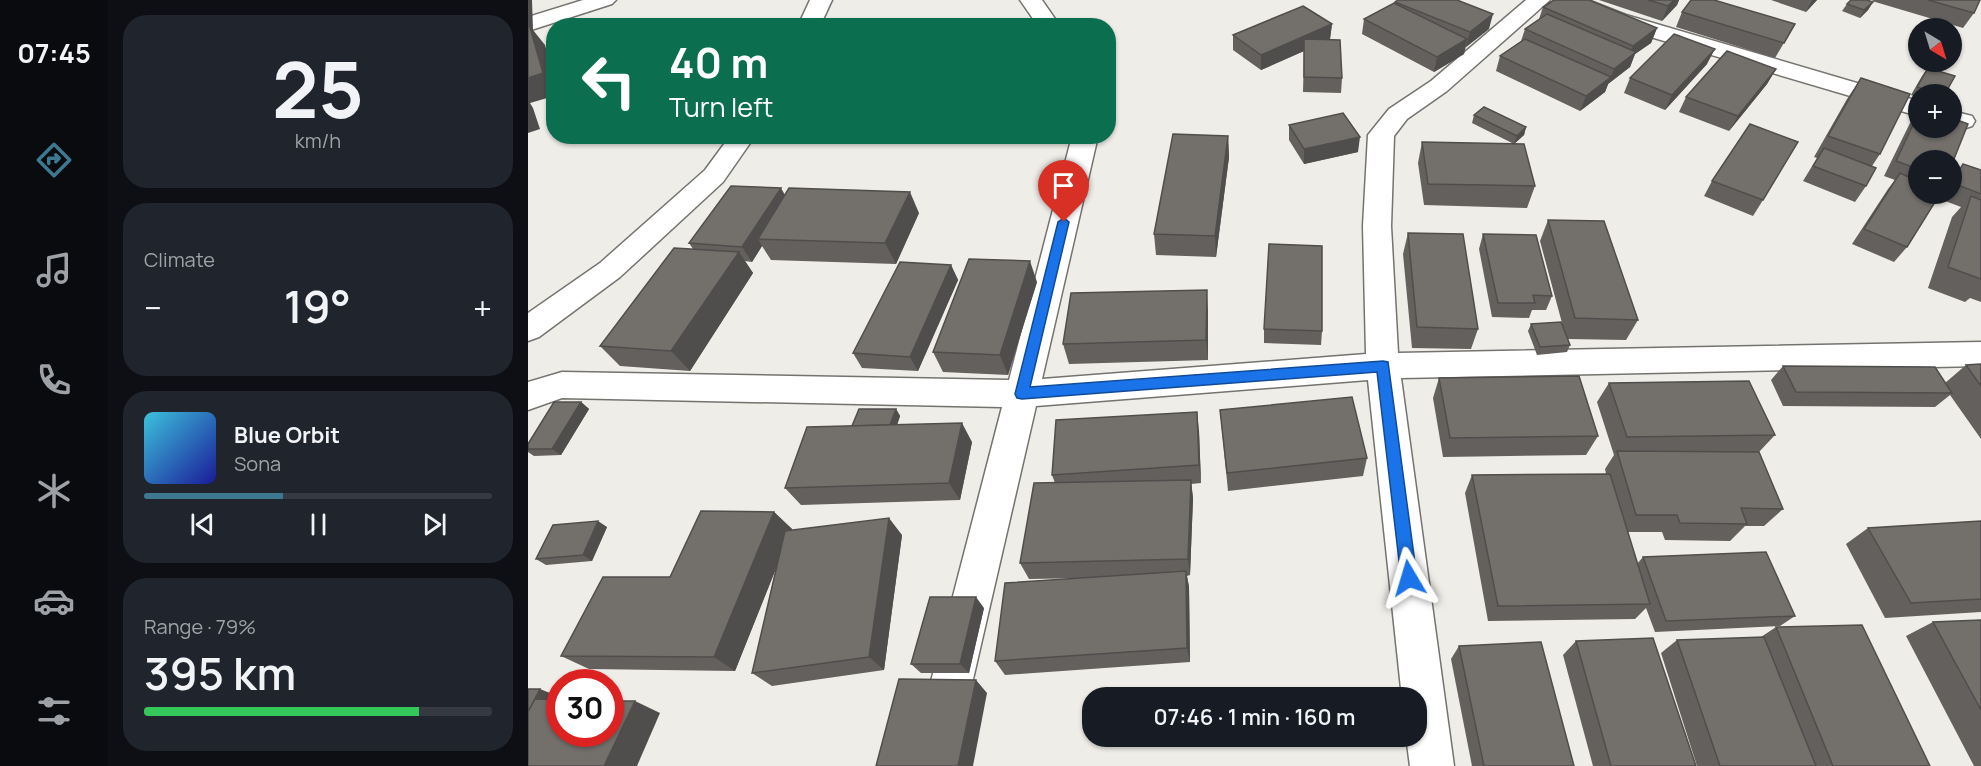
<!DOCTYPE html>
<html lang="en">
<head>
<meta charset="utf-8">
<style>
	body { margin:0; font-family:Manrope,sans-serif; background:#20242c; color:#f1f3f6; height:100vh; display:flex; flex-direction:column; font-size:22px; white-space:nowrap }
	* { box-sizing:border-box; margin:0 }
	p { font-size:20px; color:#9ea1a6 }
	.icon { flex:none; width:33px; height:33px; fill:none; stroke:currentColor; stroke-width:2; stroke-linecap:round; stroke-linejoin:round }
	.map { position:relative; flex:1; overflow:hidden }
	.panel { display:flex; flex-direction:column; gap:15px; padding:15px; background:#0d0f14; width:420px }
	.panel>* { flex:none }
	.guide { position:absolute; left:18px; top:18px; width:570px; height:126px; border-radius:24px; box-shadow:0 2px 4px #0004; background:#0b6e4f; color:#fff; overflow:hidden }
	.needle { width:39px; rotate:142deg }
	.controls { position:absolute; left:1380px; top:18px; display:grid; gap:12px }
	.controls a { display:grid; place-items:center; width:54px; height:54px; border-radius:50%; background:#171b24; box-shadow:0 2px 4px #0004; font-size:30px }
	.speed { position:absolute; left:18px; top:669px; display:flex; gap:12px; font-size:30px; font-weight:700; text-align:center }
	.speed>* { display:grid; place-content:center; width:78px; height:78px; border-radius:50%; background:#171b24; box-shadow:0 2px 4px #0004; line-height:1 }
	.speed .limit { border:9px solid #d22; background:#fff; color:#111 }
	.pin { position:absolute; display:grid; place-items:center; width:51px; height:51px; color:#fff; margin:-62px -26px; border-radius:50% 50% 50% 0; rotate:-45deg; box-shadow:0 0 6px #0007 }
	.pin .icon { rotate:45deg }
	.me { position:absolute; width:66px; margin:-33px; rotate:353deg; stroke-linejoin:round; filter:drop-shadow(0 0 4px #0008) }
	.turn { display:flex; align-items:center; gap:21px; height:126px; padding:0 24px; font-size:27px }
	.turn .icon { width:78px; height:78px; stroke-width:2.5 }
	.turn b { display:block; font-size:42px; line-height:51px }
	.big { font-size:45px; font-weight:600; line-height:1.1 }
	.panel .tile { flex:1; display:flex; flex-direction:column; justify-content:center; gap:9px; min-width:0; padding:0 21px; border-radius:24px; background:#20242c }
	.panel .dial { align-items:center; gap:0 }
	.dial b { font-size:78px; line-height:1 }
	.song { display:flex; align-items:center; gap:18px }
	.cover { width:72px; height:72px; border-radius:9px; background:linear-gradient(135deg,hsl(190 70% 55%),hsl(240 70% 35%)) }
	.played { height:6px; border-radius:3px; background:linear-gradient(90deg,#3d7890 40%,#363941 40%) }
	.keys { display:flex; justify-content:space-around; direction:ltr }
	.heat { display:flex; justify-content:space-between; align-items:center; font-size:33px; direction:ltr }
	.charge { height:9px; border-radius:4px; background:linear-gradient(90deg,#34c759 79%,#363941 0) }
	.trip { position:absolute; left:554px; top:687px; width:345px; height:60px; border-radius:24px; background:#171b24; box-shadow:0 2px 4px #0004; font-weight:600; line-height:60px; text-align:center }
	main { display:flex; flex:1; min-height:0 }
	.tab-bar { display:flex; flex-direction:column; width:108px; justify-content:space-around; align-items:center; background:#090b0e; color:#9ea1a6 }
	.tab-bar .icon { width:42px; height:42px }
	.tab-bar .current { color:#3d7890 }
	.tab-bar b { font-size:27px; color:#f1f3f6 }
	.map>svg:first-child { display:block }
	.lines { fill:none; stroke-linecap:round; stroke-linejoin:round }
	.minor-casing { stroke:#75736e; stroke-width:3 }
	.minor { fill:#fff; fill-rule:evenodd }
	.wall { fill:#63605d }
	.shaded-wall { fill:#504e4c }
	.building { fill:#73706c; stroke:#504e4c; stroke-width:1.5 }
	.route { fill:#1a73e8; stroke:#114b97; stroke-width:1.5 }
</style>
</head>
<body>
<main>
<nav class="tab-bar">
<b>07:45</b>
<svg class="icon current" aria-label="directions" viewBox="0 0 24 24"><path d="M12 3l9 9-9 9-9-9zM9 14v-3h6M13 9l2 2-2 2"/></svg>
<svg class="icon" aria-label="music" viewBox="0 0 24 24"><path d="M9 18V5l10-2v13"/><circle cx="6" cy="18" r="3"/><circle cx="16" cy="16" r="3"/></svg>
<svg class="icon" aria-label="phone" viewBox="0 0 24 24"><path d="M5 4h4l2 5-3 2q2 4 5 5l2-3 5 2v4C11 20 4 13 5 4z"/></svg>
<svg class="icon" aria-label="climate" viewBox="0 0 24 24"><path d="M12 3v18M4 7l16 10M4 17L20 7"/></svg>
<svg class="icon" aria-label="car" viewBox="0 0 24 24"><path d="M5 17H2v-5l4-1 3-4h7l3 4 3 1v5h-3M9 17h6M6 11h13"/><circle cx="7" cy="17" r="2"/><circle cx="17" cy="17" r="2"/></svg>
<svg class="icon" aria-label="filters" viewBox="0 0 24 24"><path d="M4 7h16M4 17h16"/><circle cx="9" cy="7" r="2"/><circle cx="15" cy="17" r="2"/></svg>
</nav>
<section class="panel">
<div class="tile dial"><b>25</b><p>km/h</p></div>
<div class="tile"><p>Climate</p>
<div class="heat"><a>−</a><b class="big">19°</b><a>+</a></div>
</div>
<div class="tile">
<div class="song"><i class="cover"></i><div><b>Blue Orbit</b><p>Sona</p></div></div>
<div class="played"></div>
<div class="keys"><svg class="icon" aria-label="previous" viewBox="0 0 24 24"><path d="M18 5L8 12l10 7zM5 5v14"/></svg><svg class="icon" aria-label="pause" viewBox="0 0 24 24"><path d="M8 5v14M16 5v14"/></svg><svg class="icon" aria-label="next" viewBox="0 0 24 24"><path d="M6 5l10 7-10 7zM19 5v14"/></svg></div>
</div>
<div class="tile"><p>Range · 79%</p><b class="big">395 km</b><div class="charge"></div></div>
</section>
<div class="map">
<svg width="1453" height="766" viewBox="0 0 1453 766">
	<rect width="100%" height="100%" fill="#efede8"/>
	<g class="lines">
		<defs>
			<g id="minor">
				<polygon points="55,0 88,0 84,4 0,31 0,17"/>
				<polygon points="282,0 304,0 292,26 270,26"/>
				<polygon points="492,0 514,0 532,26 510,26"/>
				<polygon points="998,0 1022,0 919,91 879,119 866,136 863,226 870,353 1453,342 1453,366 873,378 926,766 882,766 878,736 888,736 888,698 874,698 840,380 508,406 425,766 381,766 474,407 34,398 0,410 0,382 34,372 481,380 544,136 570,136 514,379 838,354 835,226 840,135 861,109 903,81"/>
				<polygon points="1031,0 1060,0 1098,15 1390,101 1390,116 1082,25 1035,4"/>
				<polygon points="1424,111 1444,116 1447,121 1444,126 1435,129 1424,126"/>
				<polygon points="202,136 227,136 195,182 92,277 11,337 0,341 0,313 72,263 177,170"/>
			</g>
		</defs>
		<!-- minor casing -->
		<use href="#minor" class="minor-casing"/>
		<!-- minor -->
		<use href="#minor" class="minor"/>
	</g>
	<!-- wall -->
	<g class="wall">
		<polygon points="1071,0 1151,0 1149,5 1134,21"/>
		<polygon points="1243,0 1289,0 1278,12"/>
		<polygon points="1345,0 1452,0 1446,13 1435,28 1344,1"/>
		<polygon points="867,2 961,29 938,47 938,46 936,54 906,72 834,34 836,19 867,3"/>
		<polygon points="1345,2 1340,10 1332,18 1314,11 1319,4"/>
		<polygon points="1015,7 1129,28 1123,43 1107,54 1102,67 1080,84 1077,92 1052,111 968,71 972,56 993,41 997,29 1011,19"/>
		<polygon points="1154,12 1267,24 1247,58 1148,27"/>
		<polygon points="804,24 802,39 801,40 814,78 813,93 775,92 776,51 733,70 705,50 705,35"/>
		<polygon points="1179,64 1137,110 1096,93 1102,78"/>
		<polygon points="1400,68 1417,94 1390,94 1390,98 1383,95 1394,76"/>
		<polygon points="1248,69 1239,84 1201,131 1151,112 1158,97"/>
		<polygon points="1333,78 1352,154 1344,166 1338,186 1327,202 1275,181 1289,158 1286,157 1319,99"/>
		<polygon points="1390,112 1390,194 1379,247 1366,262 1324,244 1360,189 1367,180 1356,176 1382,123"/>
		<polygon points="946,115 998,127 996,135 986,144 944,123"/>
		<polygon points="761,125 830,152 776,164 761,140"/>
		<polygon points="700,136 701,157 688,257 628,255 626,234"/>
		<polygon points="894,142 1007,186 999,208 896,205 890,163"/>
		<polygon points="1435,164 1453,170 1453,302 1442,298 1437,302 1400,288 1424,217 1433,207 1412,199 1414,194 1424,194 1424,177"/>
		<polygon points="1184,181 1235,200 1225,216 1176,196"/>
		<polygon points="257,195 391,213 368,264 243,260 234,246 224,262 217,261 225,273 162,371 92,366 72,346 165,249 161,243"/>
		<polygon points="1020,220 1110,320 1098,340 1040,339 1042,345 1039,352 1009,355 1000,331 1003,324 1034,323 1012,241"/>
		<polygon points="880,233 950,329 943,349 884,348 875,254"/>
		<polygon points="955,234 1024,296 1018,310 1004,310 1001,318 964,317 951,249"/>
		<polygon points="423,265 430,280 390,371 334,368 325,353"/>
		<polygon points="509,282 480,375 415,372 405,352"/>
		<polygon points="680,310 680,360 541,364 535,344"/>
		<polygon points="736,329 794,331 793,345 736,343"/>
		<polygon points="1453,364 1453,439 1422,395 1407,407 1255,406 1243,380 1255,366 1417,383 1438,365"/>
		<polygon points="911,378 1070,436 1058,455 915,457 905,398"/>
		<polygon points="1081,383 1247,435 1231,452 1255,509 1236,526 1217,526 1202,541 1137,540 1134,532 1100,532 1109,564 1115,557 1267,616 1252,626 1127,632 1118,608 1107,619 960,621 937,493 944,475 1078,474 1077,469 1086,455 1069,402"/>
		<polygon points="53,402 61,409 33,455 6,456 0,452 0,444"/>
		<polygon points="368,409 372,416 369,425 444,442 432,500 273,505 257,488"/>
		<polygon points="692,410 839,458 835,476 700,491"/>
		<polygon points="671,431 673,483 663,484 665,498 662,575 659,576 661,587 662,662 477,675 467,661 560,578 501,579 492,563 527,483 524,475"/>
		<polygon points="246,512 264,529 263,530 374,535 356,670 244,686 224,673 249,565 207,671 61,669 33,656 142,577"/>
		<polygon points="1453,521 1453,612 1357,618 1318,544 1340,528"/>
		<polygon points="79,527 64,561 18,565 8,559"/>
		<polygon points="456,608 441,673 393,673 383,664"/>
		<polygon points="1453,620 1453,766 1446,766 1378,636 1405,622"/>
		<polygon points="1248,627 1402,766 1169,766 1133,653 1149,640 1233,637"/>
		<polygon points="1048,641 1168,766 1065,766 1035,655"/>
		<polygon points="931,646 1046,766 944,766 923,659"/>
	</g>
	<!-- shaded-wall -->
	<g class="shaded-wall">
		<polygon points="0,0 4,0 5,30 17,45 26,76 26,96 2,103 5,108 12,129 0,133"/>
		<polygon points="1146,0 1151,0 1149,5 1134,21 1140,6"/>
		<polygon points="1284,0 1289,0 1278,12"/>
		<polygon points="1345,2 1340,10 1332,18 1336,10"/>
		<polygon points="965,14 961,29 938,47 942,32"/>
		<polygon points="804,24 802,39 776,50 776,39 776,51 733,70 733,55"/>
		<polygon points="1129,28 1123,43 1107,54 1102,67 1080,84 1086,69 1099,59 1105,46"/>
		<polygon points="939,39 936,54 906,72 909,57"/>
		<polygon points="1187,49 1179,64 1137,110 1144,95"/>
		<polygon points="1248,69 1239,84 1201,131 1210,116"/>
		<polygon points="1083,77 1077,92 1052,111 1058,96"/>
		<polygon points="998,127 996,135 986,144 989,136"/>
		<polygon points="700,136 701,157 688,257 687,236"/>
		<polygon points="832,137 830,152 776,164 776,149"/>
		<polygon points="253,188 262,204 230,239 234,246 224,262 214,247"/>
		<polygon points="382,192 391,213 368,264 357,243"/>
		<polygon points="211,252 225,273 162,371 143,351"/>
		<polygon points="502,261 509,282 480,375 472,355"/>
		<polygon points="423,265 430,280 390,371 382,357"/>
		<polygon points="679,290 680,310 680,360 678,340"/>
		<polygon points="53,402 61,409 33,455 24,449"/>
		<polygon points="368,409 372,416 365,437 360,430"/>
		<polygon points="669,412 671,431 673,483 671,465"/>
		<polygon points="434,423 444,442 432,500 421,483"/>
		<polygon points="663,480 665,498 662,575 660,559"/>
		<polygon points="246,512 264,529 207,671 186,657"/>
		<polygon points="361,518 374,535 356,670 341,657"/>
		<polygon points="70,521 79,527 64,561 55,555"/>
		<polygon points="658,571 661,587 662,662 659,648"/>
		<polygon points="448,597 456,608 441,673 432,664"/>
		<polygon points="448,680 459,693 445,766 430,766"/>
		<polygon points="12,689 32,697 32,701 0,712"/>
		<polygon points="107,701 132,713 109,766 76,766"/>
	</g>
	<!-- building -->
	<g class="building">
		<polygon points="870,0 929,0 965,14 942,32 867,2"/>
		<polygon points="1026,0 1061,0 1129,28 1105,46 1015,7"/>
		<polygon points="1120,0 1146,0 1140,6"/>
		<polygon points="1163,0 1186,0 1267,24 1256,43 1154,12"/>
		<polygon points="1323,0 1339,0 1345,2 1336,10 1319,4"/>
		<polygon points="1400,0 1452,0 1446,13"/>
		<polygon points="866,3 939,39 909,57 836,19"/>
		<polygon points="775,6 804,24 733,55 705,35"/>
		<polygon points="1019,14 1108,52 1086,69 997,29"/>
		<polygon points="1,24 15,73 0,78 0,25"/>
		<polygon points="1146,34 1187,49 1144,95 1102,78"/>
		<polygon points="776,39 812,40 814,78 776,77"/>
		<polygon points="997,39 1083,77 1058,96 972,56"/>
		<polygon points="1199,51 1248,69 1210,116 1158,97"/>
		<polygon points="1400,68 1427,76 1417,94 1410,94 1389,87"/>
		<polygon points="1333,78 1382,94 1352,154 1300,136"/>
		<polygon points="956,107 998,127 989,136 946,115"/>
		<polygon points="815,113 832,137 776,149 761,125"/>
		<polygon points="1390,114 1390,128 1424,128 1424,118 1440,124 1424,164 1424,160 1390,160 1390,169 1368,161"/>
		<polygon points="1222,124 1270,142 1235,200 1184,181"/>
		<polygon points="645,134 700,136 687,236 626,234"/>
		<polygon points="894,142 996,144 1007,186 900,184"/>
		<polygon points="1296,148 1348,168 1338,186 1285,166"/>
		<polygon points="1435,164 1453,170 1453,194 1425,183"/>
		<polygon points="1372,173 1390,181 1390,194 1412,194 1379,247 1336,229"/>
		<polygon points="203,186 253,188 214,247 161,243"/>
		<polygon points="261,188 382,192 357,243 230,239"/>
		<polygon points="1443,196 1453,200 1453,279 1420,267"/>
		<polygon points="1020,220 1076,221 1110,320 1047,318"/>
		<polygon points="880,233 935,234 950,329 889,327"/>
		<polygon points="955,234 1008,235 1024,296 1005,295 1007,303 970,303"/>
		<polygon points="741,244 794,246 794,331 736,329"/>
		<polygon points="146,248 211,252 143,351 72,346"/>
		<polygon points="441,259 502,261 472,355 405,352"/>
		<polygon points="372,262 423,265 382,357 325,353"/>
		<polygon points="679,290 678,340 535,344 543,293"/>
		<polygon points="1033,322 1042,345 1012,347 1003,324"/>
		<polygon points="1453,364 1453,386 1438,365"/>
		<polygon points="1255,366 1407,367 1424,393 1268,392"/>
		<polygon points="1051,376 1070,436 922,438 911,378"/>
		<polygon points="1221,381 1247,435 1099,437 1081,383"/>
		<polygon points="824,397 839,458 699,473 692,410"/>
		<polygon points="26,402 53,402 24,449 0,449 0,444"/>
		<polygon points="331,409 368,409 362,425 324,426"/>
		<polygon points="669,412 671,465 524,475 528,420"/>
		<polygon points="434,423 421,483 257,488 279,427"/>
		<polygon points="1089,451 1231,452 1255,509 1213,508 1219,524 1152,523 1149,515 1108,515"/>
		<polygon points="1082,474 1122,604 970,606 944,475"/>
		<polygon points="663,480 660,559 492,563 506,483"/>
		<polygon points="173,511 246,512 186,657 33,656 75,577 142,577"/>
		<polygon points="361,518 341,657 224,673 257,531"/>
		<polygon points="70,521 55,555 8,559 25,525"/>
		<polygon points="1453,521 1453,599 1383,603 1340,528"/>
		<polygon points="1238,552 1267,616 1138,621 1115,557"/>
		<polygon points="658,571 659,648 467,661 477,583"/>
		<polygon points="402,597 448,597 432,664 383,664"/>
		<polygon points="1453,620 1453,710 1405,622"/>
		<polygon points="1334,625 1402,766 1305,766 1248,627"/>
		<polygon points="1236,637 1288,766 1192,766 1149,640"/>
		<polygon points="1125,638 1168,766 1083,766 1048,641"/>
		<polygon points="1013,642 1046,766 956,766 931,646"/>
		<polygon points="371,679 448,680 430,766 348,766"/>
		<polygon points="0,689 12,689 0,712"/>
		<polygon points="7,699 32,700 32,734 82,734 82,701 107,701 76,766 0,766 0,712"/>
	</g>
	<!-- route -->
	<polygon class="route" points="536,218 541,222 502,387 855,361 860,362 889,578 887,583 881,585 876,583 873,578 849,372 494,399 489,398 487,394 530,222"/>
</svg>
<div class="controls">
<a><svg class="needle" viewBox="-14 -14 28 28"><path d="M0-13l5 13h-10z" fill="#e53935"/><path d="M0 13l5-13h-10z" fill="#9ea1a6"/></svg></a>
<a>+</a>
<a>−</a>
</div>
<div class="speed"><div class="limit">30</div></div>
<div class="pin" style="left:536px;top:222px;background:#d93025"><svg class="icon" aria-label="arrive" viewBox="0 0 24 24"><path d="M6 21V4h12l-3 4 3 4H6"/></svg></div>
<svg class="me" style="left:881px;top:578px" viewBox="-20 -20 40 40"><path d="M0-17L14 15 0 8-14 15z" fill="#1a73e8" stroke="#fff" stroke-width="4"/></svg>
<div class="trip">07:46 · 1 min · 160 m</div>
<div class="guide">
<div class="turn"><svg class="icon" aria-label="left" viewBox="0 0 24 24"><path d="M17 20v-9H6M10 6l-5 5 5 5"/></svg><div><b>40 m</b>Turn left</div></div>
</div>
</div>
</main>
</body>
</html>
